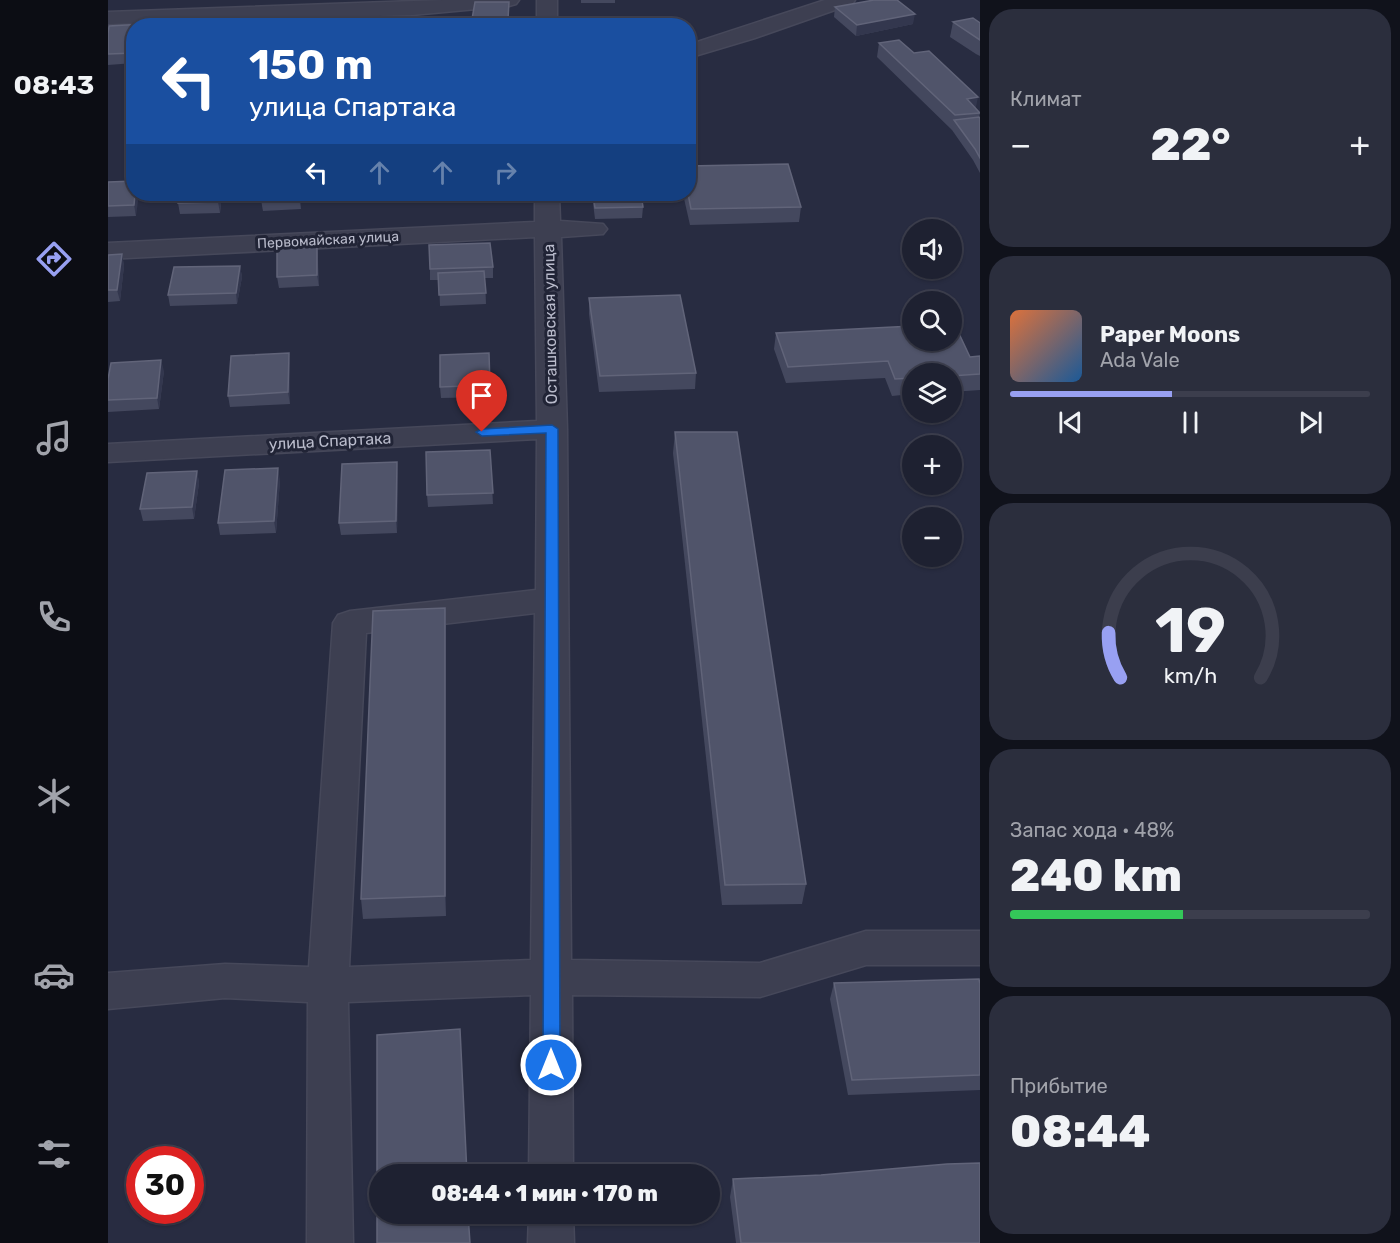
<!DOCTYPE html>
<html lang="ru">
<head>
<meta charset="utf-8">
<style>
	body { margin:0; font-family:Rubik,sans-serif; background:#2b2e3d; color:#f1f3f6; height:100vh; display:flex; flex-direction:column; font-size:22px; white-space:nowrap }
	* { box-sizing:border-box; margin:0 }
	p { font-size:20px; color:#a1a3ab }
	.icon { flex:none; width:33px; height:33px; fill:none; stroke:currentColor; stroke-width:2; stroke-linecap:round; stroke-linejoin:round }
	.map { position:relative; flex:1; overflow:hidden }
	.details { display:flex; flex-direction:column; gap:9px; padding:9px; background:#10121b; width:420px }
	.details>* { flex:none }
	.guide { position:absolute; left:18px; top:18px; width:570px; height:183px; border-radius:24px; box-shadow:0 2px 4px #0004,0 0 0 2px #3c3e4d; background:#1a4fa0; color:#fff; overflow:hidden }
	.tools { position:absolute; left:794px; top:219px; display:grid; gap:12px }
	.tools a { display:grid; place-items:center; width:60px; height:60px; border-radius:50%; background:#1e2131; box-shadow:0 2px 4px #0004,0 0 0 2px #3c3e4d; font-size:30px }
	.speed { position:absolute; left:18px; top:1146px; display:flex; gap:12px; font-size:30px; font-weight:700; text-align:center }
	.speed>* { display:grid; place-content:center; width:78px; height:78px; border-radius:50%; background:#1e2131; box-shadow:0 2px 4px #0004,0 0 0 2px #3c3e4d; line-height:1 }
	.speed .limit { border:9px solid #d22; background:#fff; color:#111 }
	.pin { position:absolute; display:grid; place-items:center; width:51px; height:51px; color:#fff; margin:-62px -26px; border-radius:50% 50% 50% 0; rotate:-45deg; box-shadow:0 0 6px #0007 }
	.pin .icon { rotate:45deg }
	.me { position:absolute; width:66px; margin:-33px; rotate:0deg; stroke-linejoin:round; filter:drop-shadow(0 0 4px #0008) }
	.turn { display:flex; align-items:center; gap:21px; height:126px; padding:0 24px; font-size:27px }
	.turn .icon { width:78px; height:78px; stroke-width:2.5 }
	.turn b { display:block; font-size:42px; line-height:51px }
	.lanes { display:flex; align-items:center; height:57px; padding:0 24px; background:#0003; justify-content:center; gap:30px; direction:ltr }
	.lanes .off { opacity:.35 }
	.big { font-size:45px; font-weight:800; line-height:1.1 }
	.details .card { flex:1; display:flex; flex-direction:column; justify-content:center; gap:9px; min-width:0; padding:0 21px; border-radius:24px; background:#2b2e3d }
	.details .dial { align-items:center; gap:0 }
	.dial svg { height:156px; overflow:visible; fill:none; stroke:#3c3e4d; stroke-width:7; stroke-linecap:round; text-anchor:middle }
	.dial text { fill:#f1f3f6; stroke:none }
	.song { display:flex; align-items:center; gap:18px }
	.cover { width:72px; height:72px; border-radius:9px; background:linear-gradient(135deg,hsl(20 70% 55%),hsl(210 70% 35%)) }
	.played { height:6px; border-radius:3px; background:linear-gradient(90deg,#98a0f2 45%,#3c3e4d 45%) }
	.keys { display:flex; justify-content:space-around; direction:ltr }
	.heat { display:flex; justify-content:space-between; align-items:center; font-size:33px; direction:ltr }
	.charge { height:9px; border-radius:4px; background:linear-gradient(90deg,#34c759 48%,#3c3e4d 0) }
	.trip { position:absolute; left:261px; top:1164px; width:351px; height:60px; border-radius:30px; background:#1e2131; box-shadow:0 2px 4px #0004,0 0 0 2px #3c3e4d; font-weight:800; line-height:60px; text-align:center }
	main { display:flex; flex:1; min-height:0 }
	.tabs { display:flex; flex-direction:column; width:108px; justify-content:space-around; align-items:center; background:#0c0d14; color:#a1a3ab }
	.tabs .icon { width:42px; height:42px }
	.tabs .active { color:#98a0f2 }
	.tabs b { font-size:27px; color:#f1f3f6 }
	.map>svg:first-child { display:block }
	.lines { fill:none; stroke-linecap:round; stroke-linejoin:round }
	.minor-casing { stroke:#46485a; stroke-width:3 }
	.minor { fill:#3d3f51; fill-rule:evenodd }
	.wall { fill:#44485e }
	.shaded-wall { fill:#33374e }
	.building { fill:#50546a; stroke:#616479; stroke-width:1.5 }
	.route { fill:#1a73e8; stroke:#114b97; stroke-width:1.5 }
	.labels { text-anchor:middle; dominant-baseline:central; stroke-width:6; stroke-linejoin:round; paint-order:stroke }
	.far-street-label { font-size:14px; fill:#b9bbcb; stroke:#212436 }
	.street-label { font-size:16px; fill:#b9bbcb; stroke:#212436 }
</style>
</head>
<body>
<main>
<nav class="tabs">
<b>08:43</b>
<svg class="icon active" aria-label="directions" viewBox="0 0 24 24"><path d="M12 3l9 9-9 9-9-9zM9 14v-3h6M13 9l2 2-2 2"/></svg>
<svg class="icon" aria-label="music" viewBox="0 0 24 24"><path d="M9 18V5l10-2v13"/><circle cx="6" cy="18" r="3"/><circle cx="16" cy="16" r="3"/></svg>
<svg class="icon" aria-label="phone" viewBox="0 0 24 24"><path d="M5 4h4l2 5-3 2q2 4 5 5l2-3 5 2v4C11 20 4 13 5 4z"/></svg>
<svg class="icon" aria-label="climate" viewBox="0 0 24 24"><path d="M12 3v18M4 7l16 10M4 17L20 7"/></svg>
<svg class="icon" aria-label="car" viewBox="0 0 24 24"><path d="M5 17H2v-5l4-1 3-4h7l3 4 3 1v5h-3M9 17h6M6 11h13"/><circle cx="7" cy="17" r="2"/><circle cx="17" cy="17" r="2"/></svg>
<svg class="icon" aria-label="filters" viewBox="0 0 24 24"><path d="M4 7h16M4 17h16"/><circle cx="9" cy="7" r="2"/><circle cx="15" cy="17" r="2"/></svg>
</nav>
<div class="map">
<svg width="872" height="1243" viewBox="0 0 872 1243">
	<rect width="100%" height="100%" fill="#282c41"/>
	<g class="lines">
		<defs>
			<g id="minor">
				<polygon points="335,0 411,0 408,4 401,6 304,15 0,24 0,12"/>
				<rect x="429" y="0" width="20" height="26"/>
				<polygon points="717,0 747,0 744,4 647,38 580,58 580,45"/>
				<path d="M427,194H451L452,221L495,224L499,229L495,234L453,237L459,429L463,960L652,963L758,931H872V965H758L652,997L464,995L465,1174H421L423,995L240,1002L245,1243H199L200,1002L117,998L0,1009V973L117,964L201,967L225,623L230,615L242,611L428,590L429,439L0,462V444L429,421L427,237L0,259V243L427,222ZM427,613L423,960L241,967L258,633Z"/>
				<polygon points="421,1214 465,1214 466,1243 420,1243"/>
			</g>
		</defs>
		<!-- minor casing -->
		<use href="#minor" class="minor-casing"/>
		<!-- minor -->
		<use href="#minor" class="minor"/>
	</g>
	<!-- wall -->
	<g class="wall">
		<rect x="473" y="0" width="34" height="3"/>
		<polygon points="727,7 805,24 748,36 726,17"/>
		<polygon points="401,12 400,26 364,26 364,19"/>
		<polygon points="845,22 872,23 872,56 868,54 842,37"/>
		<polygon points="26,26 26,63 0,65 0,34"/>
		<polygon points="771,43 806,53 872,113 871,117 872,119 872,173 865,160 844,130 769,57"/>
		<polygon points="26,181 28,216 0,217 0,182"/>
		<polygon points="114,194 112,213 72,214 70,203"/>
		<polygon points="154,194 193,194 193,209 155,211 153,200"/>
		<polygon points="339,194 384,194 384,203 340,203"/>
		<polygon points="485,194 535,207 534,218 487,219 485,203"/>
		<polygon points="575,194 693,207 691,222 582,225"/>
		<polygon points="209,247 211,286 171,288 169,277"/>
		<polygon points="14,254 16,266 12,301 0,302 0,255"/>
		<polygon points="132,266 134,277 129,304 62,306 60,295"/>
		<polygon points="385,267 385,278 377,278 378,304 332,306 331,280 322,280 322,269"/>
		<polygon points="481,298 588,373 587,389 491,392 481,314"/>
		<polygon points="668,333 862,357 872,356 872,390 843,392 843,374 804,374 804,394 784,396 777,378 678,383 666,349"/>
		<polygon points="381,353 383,397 333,398 332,387"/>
		<polygon points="182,364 182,404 122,407 120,396"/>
		<polygon points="56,371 51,409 0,412 0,379"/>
		<polygon points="567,432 698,884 694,904 614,905 565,453"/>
		<polygon points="382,450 385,504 320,507 319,495"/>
		<polygon points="89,471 91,483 86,519 35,521 32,509"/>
		<polygon points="290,474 289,533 233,535 231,523"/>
		<polygon points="172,480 168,533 112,535 110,523"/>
		<polygon points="337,608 338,629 338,916 255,919 253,899"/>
		<polygon points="726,983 872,984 872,1090 740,1095 722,999"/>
		<polygon points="713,1175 872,1243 628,1243 622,1197 625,1179"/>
	</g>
	<!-- shaded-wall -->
	<g class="shaded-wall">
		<polygon points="807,14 805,24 748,36 749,25"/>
		<polygon points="870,97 867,112 859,99"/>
		<polygon points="27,194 31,194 28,216 26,205"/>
		<polygon points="111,194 114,194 112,213 110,202"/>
		<polygon points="191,194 193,194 193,209 191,198"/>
		<polygon points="209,247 210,258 211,286 209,275"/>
		<polygon points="14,254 16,266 12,301 9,290"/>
		<polygon points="132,266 134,277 129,304 128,293"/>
		<polygon points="181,353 182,364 182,404 180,392"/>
		<polygon points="53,360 56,371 51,409 49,398"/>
		<polygon points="289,462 290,474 289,533 288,521"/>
		<polygon points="170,468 172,480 168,533 166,521"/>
		<polygon points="89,471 91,483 86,519 84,507"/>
		<polygon points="337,608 338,629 338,916 337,896"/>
	</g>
	<!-- building -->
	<g class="building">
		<polygon points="766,0 789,0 807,14 749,25 727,7"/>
		<polygon points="367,2 401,2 400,19 364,19"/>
		<polygon points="865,18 872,23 872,40 845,22"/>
		<polygon points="168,19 203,19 202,26 167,26"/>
		<polygon points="276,19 276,26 248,26 249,20"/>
		<polygon points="474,20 505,20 506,26 474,26"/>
		<polygon points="116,22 115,26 80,26 80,23"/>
		<polygon points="37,24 37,26 26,26 26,53 0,54 0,34 1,26"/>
		<polygon points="791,40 806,53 821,51 870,97 859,99 872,113 847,115 771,43"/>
		<polygon points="871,117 872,119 872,158 867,149 846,120"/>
		<polygon points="680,164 693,207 583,209 580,194 580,166"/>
		<polygon points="26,181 26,194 27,194 26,205 0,206 0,182"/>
		<polygon points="71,194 111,194 110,202 70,203"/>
		<polygon points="154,194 191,194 191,198 153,200"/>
		<polygon points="485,194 533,194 535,207 487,208"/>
		<polygon points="382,243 385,267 322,269 321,245"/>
		<polygon points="209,247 209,275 169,277 169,249"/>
		<polygon points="14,254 9,290 0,290 0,255"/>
		<polygon points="132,266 128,293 60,295 66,267"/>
		<polygon points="376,271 378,293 331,295 330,273"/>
		<polygon points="572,295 588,373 492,376 481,298"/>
		<polygon points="843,323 846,323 862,357 872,356 872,374 843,376 843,374 804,374 804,378 787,379 780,361 680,367 668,333 804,326 804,340 843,340"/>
		<polygon points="181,353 180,392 120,396 123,356"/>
		<polygon points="381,353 382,385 332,387 332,355"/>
		<polygon points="53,360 49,398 0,400 0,379 3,363"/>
		<polygon points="567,432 629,432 698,884 617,885"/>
		<polygon points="382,450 385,493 319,495 318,452"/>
		<polygon points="289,462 288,521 231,523 234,464"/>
		<polygon points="170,468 166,521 110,523 117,470"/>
		<polygon points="89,471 84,507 32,509 39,473"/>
		<polygon points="337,608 337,896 253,899 265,611"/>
		<polygon points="871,979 872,984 872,1075 744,1080 726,983"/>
		<polygon points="352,1029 359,1174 272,1174 272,1214 360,1214 362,1243 269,1243 269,1035"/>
		<polygon points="872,1163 872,1243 633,1243 625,1179 713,1175 839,1164"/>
	</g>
	<!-- route -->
	<polygon class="route" points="444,425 450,429 452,1065 450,1071 443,1073 437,1071 435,1065 438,433 374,436 368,432 374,429"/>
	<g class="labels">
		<!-- far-street labels -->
		<g class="far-street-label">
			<text transform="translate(220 240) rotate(-3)">Первомайская улица</text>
		</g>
		<!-- street labels -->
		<g class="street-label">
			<text transform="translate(442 324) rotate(-91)">Осташковская улица</text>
			<text transform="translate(222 441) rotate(-3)">улица Спартака</text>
		</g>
	</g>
</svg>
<div class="tools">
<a><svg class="icon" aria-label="sound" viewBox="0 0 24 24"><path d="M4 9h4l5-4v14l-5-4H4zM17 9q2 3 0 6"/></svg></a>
<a><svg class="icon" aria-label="search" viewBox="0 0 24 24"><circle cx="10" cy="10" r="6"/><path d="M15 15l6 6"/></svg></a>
<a><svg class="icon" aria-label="layers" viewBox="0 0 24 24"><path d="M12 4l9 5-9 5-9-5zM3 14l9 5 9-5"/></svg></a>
<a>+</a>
<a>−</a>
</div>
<div class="speed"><div class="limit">30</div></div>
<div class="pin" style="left:374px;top:432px;background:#d93025"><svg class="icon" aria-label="arrive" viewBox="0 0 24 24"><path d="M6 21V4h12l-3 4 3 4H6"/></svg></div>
<svg class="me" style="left:443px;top:1065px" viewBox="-20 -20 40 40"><circle r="17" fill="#1a73e8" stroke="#fff" stroke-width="3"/><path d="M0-11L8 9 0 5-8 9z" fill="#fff"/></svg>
<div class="trip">08:44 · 1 мин · 170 m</div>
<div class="guide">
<div class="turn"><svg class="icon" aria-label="left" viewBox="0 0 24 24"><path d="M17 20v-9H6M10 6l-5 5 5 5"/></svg><div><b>150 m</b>улица Спартака</div></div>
<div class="lanes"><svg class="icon" aria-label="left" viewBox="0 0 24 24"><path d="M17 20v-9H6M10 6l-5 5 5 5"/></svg><svg class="icon off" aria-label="ahead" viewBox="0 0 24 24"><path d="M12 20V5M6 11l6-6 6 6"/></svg><svg class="icon off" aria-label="ahead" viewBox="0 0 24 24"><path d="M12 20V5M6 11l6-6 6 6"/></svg><svg class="icon off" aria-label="right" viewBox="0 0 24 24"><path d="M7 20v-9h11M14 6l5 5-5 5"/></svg></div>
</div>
</div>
<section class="details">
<div class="card"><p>Климат</p>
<div class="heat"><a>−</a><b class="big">22°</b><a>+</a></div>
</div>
<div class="card">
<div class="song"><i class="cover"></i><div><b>Paper Moons</b><p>Ada Vale</p></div></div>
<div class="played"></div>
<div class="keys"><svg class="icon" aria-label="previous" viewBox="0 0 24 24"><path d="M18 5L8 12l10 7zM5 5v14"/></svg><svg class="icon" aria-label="pause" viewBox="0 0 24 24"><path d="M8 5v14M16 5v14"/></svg><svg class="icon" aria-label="next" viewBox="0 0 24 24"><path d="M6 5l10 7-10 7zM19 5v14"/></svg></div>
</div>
<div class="card dial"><svg viewBox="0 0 100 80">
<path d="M14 69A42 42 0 1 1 86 69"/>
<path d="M14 69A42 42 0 0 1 8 46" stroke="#98a0f2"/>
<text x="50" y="56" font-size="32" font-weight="700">19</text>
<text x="50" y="72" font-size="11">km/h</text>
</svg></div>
<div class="card"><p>Запас хода · 48%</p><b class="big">240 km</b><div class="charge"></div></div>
<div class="card"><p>Прибытие</p><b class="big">08:44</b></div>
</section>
</main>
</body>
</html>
